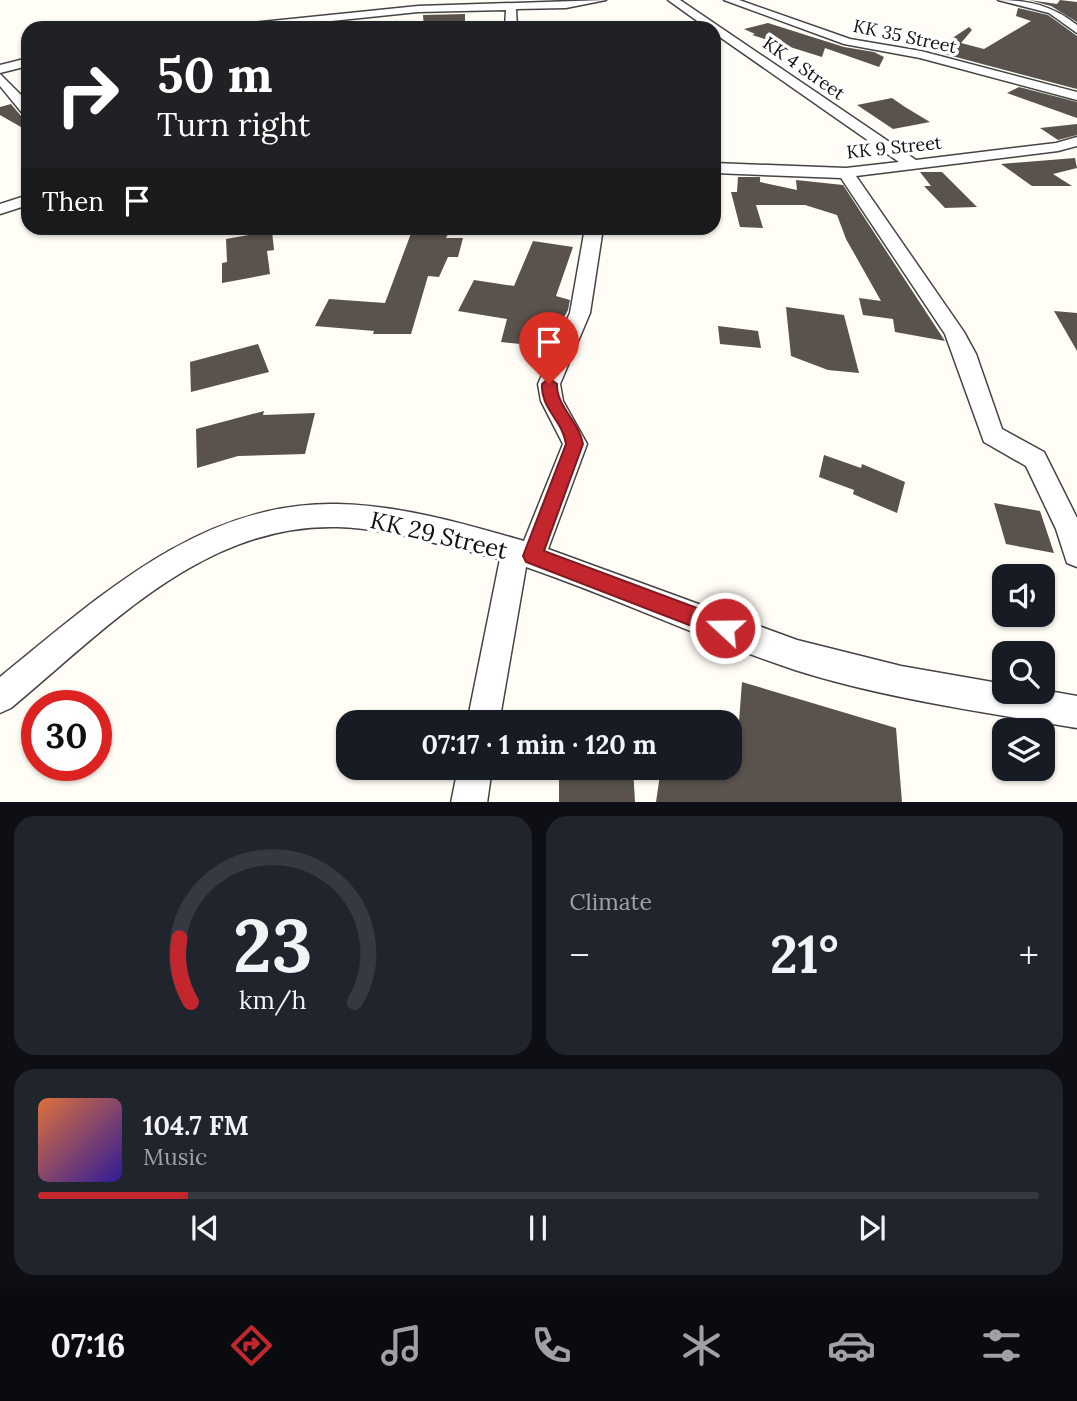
<!DOCTYPE html>
<html lang="en">
<head>
<meta charset="utf-8">
<style>
	body { margin:0; font-family:Lora,serif; background:#20242c; color:#f1f3f6; height:100vh; display:flex; flex-direction:column; font-size:26px; white-space:nowrap }
	* { box-sizing:border-box; margin:0 }
	p { font-size:23px; color:#9ea1a6 }
	.icon { flex:none; width:38px; height:38px; fill:none; stroke:currentColor; stroke-width:2; stroke-linecap:round; stroke-linejoin:round }
	.map { position:relative; height:802px; overflow:hidden }
	.sheet { display:flex; flex-direction:column; gap:14px; padding:14px; background:#0d0f14; flex:1 }
	.sheet>* { flex:none }
	.top-card { position:absolute; left:21px; top:21px; width:700px; height:214px; border-radius:21px; box-shadow:0 2px 5px #0004; background:#202124; color:#fff; overflow:hidden }
	.fabs { position:absolute; left:992px; top:564px; display:grid; gap:14px }
	.fabs a { display:grid; place-items:center; width:63px; height:63px; border-radius:14px; background:#171b24; box-shadow:0 2px 5px #0004; font-size:35px }
	.speed { position:absolute; left:21px; top:690px; display:flex; gap:14px; font-size:35px; font-weight:700; text-align:center }
	.speed>* { display:grid; place-content:center; width:91px; height:91px; border-radius:50%; background:#171b24; box-shadow:0 2px 5px #0004; line-height:1 }
	.speed .limit { border:10px solid #d22; background:#fff; color:#111 }
	.pin { position:absolute; display:grid; place-items:center; width:60px; height:60px; color:#fff; margin:-72px -30px; border-radius:50% 50% 50% 0; rotate:-45deg; box-shadow:0 0 7px #0007 }
	.pin .icon { rotate:45deg }
	.me { position:absolute; width:77px; margin:-38px; rotate:291deg; stroke-linejoin:round; filter:drop-shadow(0 0 5px #0008) }
	.turn { display:flex; align-items:center; gap:24px; height:147px; padding:0 21px; font-size:32px }
	.turn .icon { width:91px; height:91px; stroke-width:2.5 }
	.turn b { display:block; font-size:49px; line-height:60px }
	.then { display:flex; align-items:center; height:66px; padding:0 21px; background:#0003; gap:14px; font-size:26px }
	.big { font-size:52px; font-weight:800; line-height:1.1 }
	.sheet .widget { flex:1; display:flex; flex-direction:column; justify-content:center; gap:10px; min-width:0; padding:0 24px; border-radius:21px; background:#20242c }
	.sheet .dial { align-items:center; gap:0 }
	.dial svg { height:182px; overflow:visible; fill:none; stroke:#363941; stroke-width:7; stroke-linecap:round; text-anchor:middle }
	.dial text { fill:#f1f3f6; stroke:none }
	.song { display:flex; align-items:center; gap:21px }
	.cover { width:84px; height:84px; border-radius:10px; background:linear-gradient(135deg,hsl(20 70% 55%),hsl(250 70% 35%)) }
	.played { height:7px; border-radius:4px; background:linear-gradient(90deg,#c4262e 15%,#363941 15%) }
	.keys { display:flex; justify-content:space-around; direction:ltr }
	.heat { display:flex; justify-content:space-between; align-items:center; font-size:38px; direction:ltr }
	.sheet .tiles { flex:1; display:grid; gap:14px; grid-template-columns:1fr 1fr }
	.widget:last-child { grid-column:span 2 }
	.trip { position:absolute; left:336px; top:710px; width:406px; height:70px; border-radius:21px; background:#171b24; box-shadow:0 2px 5px #0004; font-weight:800; line-height:70px; text-align:center }
	.tab-bar { display:flex; height:112px; justify-content:space-around; align-items:center; background:#090b0e; color:#9ea1a6 }
	.tab-bar .icon { width:49px; height:49px }
	.tab-bar .on { color:#c4262e }
	.tab-bar b { font-size:32px; color:#f1f3f6 }
	.map>svg:first-child { display:block }
	.building { fill:#5a524d }
	.lines { fill:none; stroke-linecap:round; stroke-linejoin:round }
	.minor-casing { stroke:#444; stroke-width:3 }
	.minor { fill:#fff; fill-rule:evenodd }
	.route { fill:#c4262e; stroke:#7f191e; stroke-width:2 }
	.labels { text-anchor:middle; dominant-baseline:central; stroke-width:7; stroke-linejoin:round; paint-order:stroke }
	.far-street-label { font-size:18px; fill:#111; stroke:#fff }
	.near-street-label { font-size:24px; fill:#111; stroke:#fff }
</style>
</head>
<body>
<div class="map">
<svg width="1077" height="803" viewBox="0 0 1077 803">
	<rect width="100%" height="100%" fill="#fffdf5"/>
	<!-- building -->
	<g class="building">
		<polygon points="1029,0 1057,4 1060,0 1077,2 1077,22 1051,6"/>
		<polygon points="1018,8 1048,15 1077,36 1077,89 933,51 969,27 972,30 961,43 984,49 1031,21 1016,16"/>
		<polygon points="465,14 465,28 424,28 423,15"/>
		<polygon points="768,23 844,47 874,52 884,57 879,67 825,48 822,57 752,35 755,34 744,29"/>
		<polygon points="1019,87 1077,102 1077,118 1007,93"/>
		<polygon points="892,98 905,107 930,122 893,129 857,105"/>
		<polygon points="11,104 21,116 28,117 28,131 0,115 0,107"/>
		<polygon points="1077,124 1077,135 1058,140 1040,128"/>
		<polygon points="1075,158 1077,168 1053,174 1072,186 1032,186 1001,164"/>
		<polygon points="920,172 942,172 977,207 945,208 924,186 931,186"/>
		<polygon points="738,177 760,177 760,182 797,190 796,180 843,185 945,341 895,332 893,319 863,315 859,298 881,301 846,239 837,215 805,205 756,205 763,228 740,227 731,192 737,192"/>
		<polygon points="413,228 451,228 446,238 463,238 458,257 448,257 439,277 428,276 411,334 373,334 374,331 315,326 329,299 385,303"/>
		<polygon points="272,231 274,250 267,251 270,274 222,283 222,263 227,262 226,239"/>
		<polygon points="533,241 573,247 556,296 570,300 568,310 561,323 556,322 551,347 501,342 507,319 458,311 474,280 514,286"/>
		<polygon points="786,307 844,315 859,373 828,370 791,356"/>
		<polygon points="1054,311 1077,313 1077,351"/>
		<polygon points="718,326 758,331 761,348 720,344"/>
		<polygon points="258,344 269,372 191,392 190,362"/>
		<polygon points="264,411 263,415 315,413 305,454 238,456 197,468 196,429"/>
		<polygon points="824,455 861,468 862,464 905,482 897,513 853,494 854,490 819,477"/>
		<polygon points="994,503 1040,511 1054,553 1006,544"/>
		<polygon points="742,682 896,728 902,802 656,802 661,768 731,768 732,759 736,761"/>
		<polygon points="559,768 633,768 635,802 559,802"/>
	</g>
	<g class="lines">
		<defs>
			<g id="minor">
				<polygon points="606,0 566,8 516,9 517,28 505,28 506,10 418,12 264,28 225,28 231,25 418,6"/>
				<polygon points="668,0 680,0 916,160 1056,143 1077,137 1077,146 1058,151 856,176 964,332 976,354 1002,429 1044,452 1077,518 1077,567 1067,563 1056,529 1026,466 984,442 945,334 841,178 714,173 714,163 846,168 899,162 714,33 714,28 707,28"/>
				<polygon points="724,0 739,0 850,39 921,51 1077,92 1077,100 920,58 844,44"/>
				<path d="M998,0C1029,0 1053,6 1077,25V33L1049,13Z"/>
				<polygon points="28,58 28,66 0,73 0,65"/>
				<polygon points="0,74 28,102 28,115 23,114 0,86"/>
				<polygon points="28,195 28,205 0,214 0,204"/>
				<path d="M585,228H603L590,313L560,384L563,401L587,444L548,549L797,640L901,666L1004,684V691L1043,690L1077,696V728C983,712 887,699 795,670C704,640 617,598 526,567L499,723H467L500,559C446,547 394,529 338,527C204,523 106,629 11,708L0,713V677C99,597 201,501 337,504C400,505 465,524 524,541L563,444L541,401L538,384L570,313Z"/>
				<polygon points="458,768 492,768 487,803 451,803"/>
			</g>
		</defs>
		<!-- minor casing -->
		<use href="#minor" class="minor-casing"/>
		<!-- minor -->
		<use href="#minor" class="minor"/>
	</g>
	<!-- route -->
	<path class="route" d="M549,378L557,384C556,406 579,421 583,444L544,551L732,621L735,628L732,635L725,639L526,562L523,556L566,444C563,421 540,408 542,384Z"/>
	<g class="labels">
		<!-- far-street labels -->
		<g class="far-street-label">
			<text transform="translate(905 36) rotate(12)">KK 35 Street</text>
			<text transform="translate(804 68) rotate(35)">KK 4 Street</text>
			<text transform="translate(894 147) rotate(-6)">KK 9 Street</text>
		</g>
		<!-- near-street labels -->
		<g class="near-street-label">
			<text transform="translate(439 535) rotate(13)">KK 29 Street</text>
		</g>
	</g>
</svg>
<div class="fabs">
<a><svg class="icon" aria-label="sound" viewBox="0 0 24 24"><path d="M4 9h4l5-4v14l-5-4H4zM17 9q2 3 0 6"/></svg></a>
<a><svg class="icon" aria-label="search" viewBox="0 0 24 24"><circle cx="10" cy="10" r="6"/><path d="M15 15l6 6"/></svg></a>
<a><svg class="icon" aria-label="layers" viewBox="0 0 24 24"><path d="M12 4l9 5-9 5-9-5zM3 14l9 5 9-5"/></svg></a>
</div>
<div class="speed"><div class="limit">30</div></div>
<div class="pin" style="left:549px;top:384px;background:#d93025"><svg class="icon" aria-label="arrive" viewBox="0 0 24 24"><path d="M6 21V4h12l-3 4 3 4H6"/></svg></div>
<svg class="me" style="left:725px;top:628px" viewBox="-20 -20 40 40"><circle r="17" fill="#c4262e" stroke="#fff" stroke-width="3"/><path d="M0-11L8 9 0 5-8 9z" fill="#fff"/></svg>
<div class="trip">07:17 · 1 min · 120 m</div>
<div class="top-card">
<div class="turn"><svg class="icon" aria-label="right" viewBox="0 0 24 24"><path d="M7 20v-9h11M14 6l5 5-5 5"/></svg><div><b>50 m</b>Turn right</div></div>
<div class="then">Then<svg class="icon" aria-label="arrive" viewBox="0 0 24 24"><path d="M6 21V4h12l-3 4 3 4H6"/></svg></div>
</div>
</div>
<section class="sheet">
<div class="tiles">
<div class="widget dial"><svg viewBox="0 0 100 80">
<path d="M14 69A42 42 0 1 1 86 69"/>
<path d="M14 69A42 42 0 0 1 9 41" stroke="#c4262e"/>
<text x="50" y="56" font-size="32" font-weight="700">23</text>
<text x="50" y="72" font-size="11">km/h</text>
</svg></div>
<div class="widget"><p>Climate</p>
<div class="heat"><a>−</a><b class="big">21°</b><a>+</a></div>
</div>
<div class="widget">
<div class="song"><i class="cover"></i><div><b>104.7 FM</b><p>Music</p></div></div>
<div class="played"></div>
<div class="keys"><svg class="icon" aria-label="previous" viewBox="0 0 24 24"><path d="M18 5L8 12l10 7zM5 5v14"/></svg><svg class="icon" aria-label="pause" viewBox="0 0 24 24"><path d="M8 5v14M16 5v14"/></svg><svg class="icon" aria-label="next" viewBox="0 0 24 24"><path d="M6 5l10 7-10 7zM19 5v14"/></svg></div>
</div>
</div>
</section>
<nav class="tab-bar">
<b>07:16</b>
<svg class="icon on" aria-label="directions" viewBox="0 0 24 24"><path d="M12 3l9 9-9 9-9-9zM9 14v-3h6M13 9l2 2-2 2"/></svg>
<svg class="icon" aria-label="music" viewBox="0 0 24 24"><path d="M9 18V5l10-2v13"/><circle cx="6" cy="18" r="3"/><circle cx="16" cy="16" r="3"/></svg>
<svg class="icon" aria-label="phone" viewBox="0 0 24 24"><path d="M5 4h4l2 5-3 2q2 4 5 5l2-3 5 2v4C11 20 4 13 5 4z"/></svg>
<svg class="icon" aria-label="climate" viewBox="0 0 24 24"><path d="M12 3v18M4 7l16 10M4 17L20 7"/></svg>
<svg class="icon" aria-label="car" viewBox="0 0 24 24"><path d="M5 17H2v-5l4-1 3-4h7l3 4 3 1v5h-3M9 17h6M6 11h13"/><circle cx="7" cy="17" r="2"/><circle cx="17" cy="17" r="2"/></svg>
<svg class="icon" aria-label="filters" viewBox="0 0 24 24"><path d="M4 7h16M4 17h16"/><circle cx="9" cy="7" r="2"/><circle cx="15" cy="17" r="2"/></svg>
</nav>
</body>
</html>
